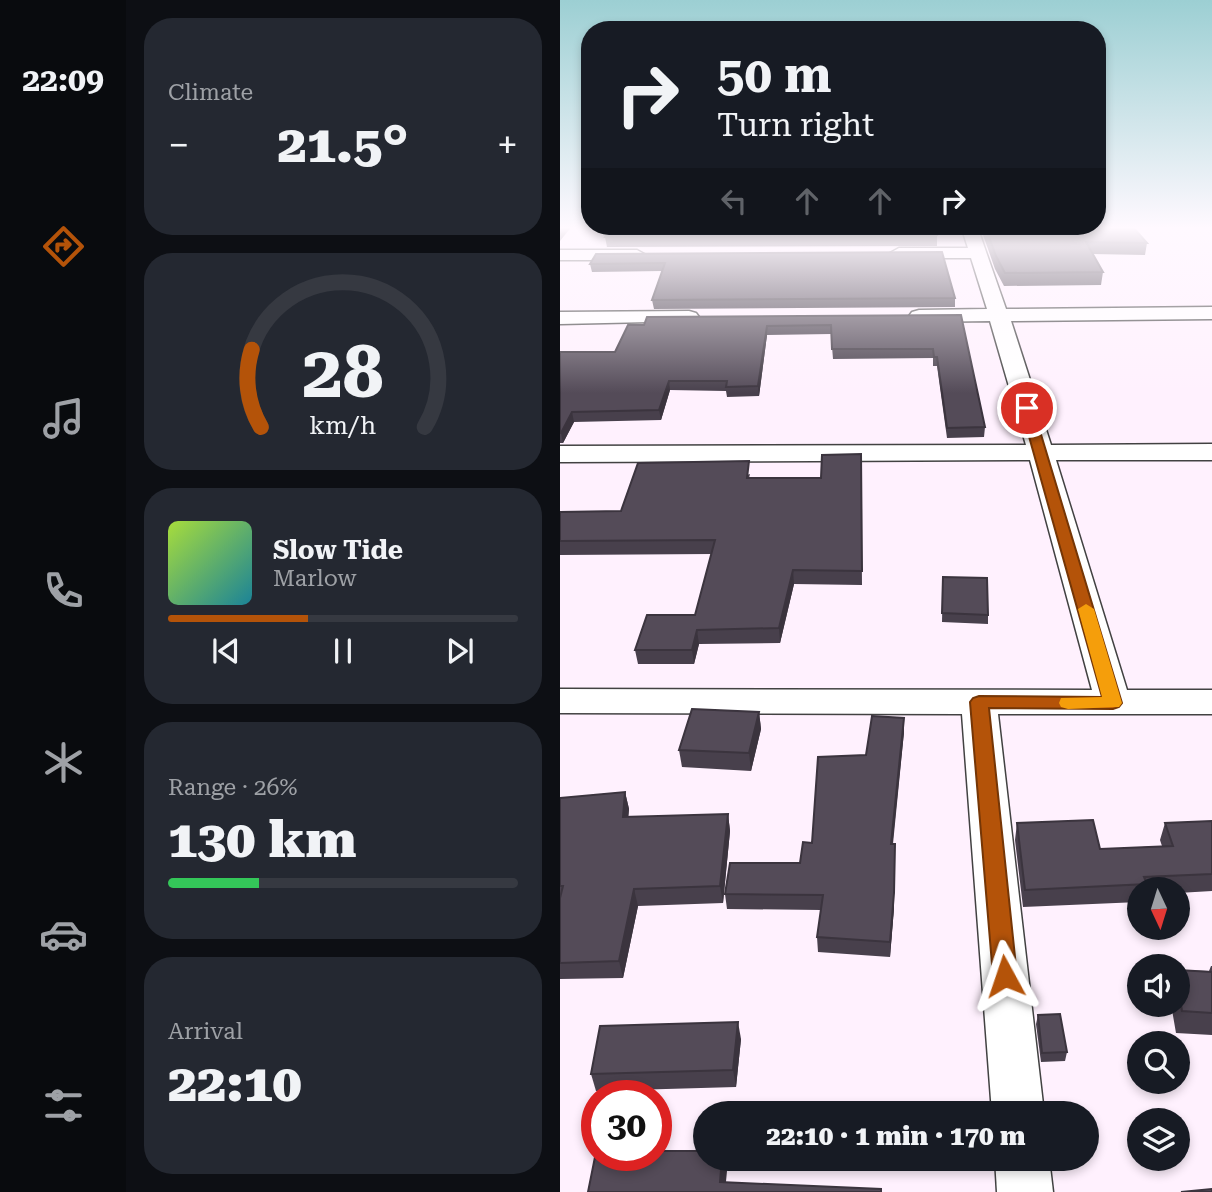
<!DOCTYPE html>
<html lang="en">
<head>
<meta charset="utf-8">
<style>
	body { margin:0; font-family:"Roboto Serif",serif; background:#242831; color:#f1f3f6; height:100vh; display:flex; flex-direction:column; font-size:26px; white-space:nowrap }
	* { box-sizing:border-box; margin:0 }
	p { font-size:23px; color:#9ea1a6 }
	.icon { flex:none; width:38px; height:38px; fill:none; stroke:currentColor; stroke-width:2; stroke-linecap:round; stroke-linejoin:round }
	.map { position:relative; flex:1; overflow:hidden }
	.details { display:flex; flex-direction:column; gap:18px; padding:18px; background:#0d0f14; width:434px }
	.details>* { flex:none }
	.guide { position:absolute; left:21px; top:21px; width:525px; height:214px; border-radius:28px; box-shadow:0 4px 10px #0003; background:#171b24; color:#f1f3f6; overflow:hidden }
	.needle { width:46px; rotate:176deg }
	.tools { position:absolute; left:567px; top:877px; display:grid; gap:14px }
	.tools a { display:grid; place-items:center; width:63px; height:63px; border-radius:50%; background:#171b24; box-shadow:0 4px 10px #0003; font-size:35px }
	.speed { position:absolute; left:21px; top:1080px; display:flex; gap:14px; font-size:35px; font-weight:700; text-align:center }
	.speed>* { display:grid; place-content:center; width:91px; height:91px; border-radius:50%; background:#171b24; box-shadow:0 4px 10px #0003; line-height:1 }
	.speed .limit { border:10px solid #d22; background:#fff; color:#111 }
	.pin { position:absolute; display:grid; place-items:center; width:60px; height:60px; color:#fff; margin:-30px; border:4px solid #fff; border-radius:50%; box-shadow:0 2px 7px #0007 }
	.me { position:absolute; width:77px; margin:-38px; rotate:355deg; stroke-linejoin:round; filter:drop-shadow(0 0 5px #0008) }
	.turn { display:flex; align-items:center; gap:24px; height:147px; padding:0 21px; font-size:32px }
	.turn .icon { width:91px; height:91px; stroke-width:2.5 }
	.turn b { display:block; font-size:49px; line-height:60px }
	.lanes { display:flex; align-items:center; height:66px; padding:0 21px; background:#0003; justify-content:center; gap:35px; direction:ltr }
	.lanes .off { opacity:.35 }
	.big { font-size:52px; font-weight:800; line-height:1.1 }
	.details .tile { flex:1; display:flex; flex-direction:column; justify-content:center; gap:10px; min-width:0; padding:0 24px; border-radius:28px; background:#242831 }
	.details .dial { align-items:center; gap:0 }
	.dial svg { height:182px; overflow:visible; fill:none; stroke:#363941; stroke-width:7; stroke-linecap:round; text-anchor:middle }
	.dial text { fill:#f1f3f6; stroke:none }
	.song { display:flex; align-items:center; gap:21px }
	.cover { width:84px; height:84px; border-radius:10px; background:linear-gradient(135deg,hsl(80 70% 55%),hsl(190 70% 35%)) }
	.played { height:7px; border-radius:4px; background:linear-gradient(90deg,#b45309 40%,#363941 40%) }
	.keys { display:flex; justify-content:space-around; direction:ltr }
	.heat { display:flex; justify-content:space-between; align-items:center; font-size:38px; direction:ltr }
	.charge { height:10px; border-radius:5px; background:linear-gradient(90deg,#34c759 26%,#363941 0) }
	.trip { position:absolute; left:133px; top:1101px; width:406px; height:70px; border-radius:35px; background:#171b24; box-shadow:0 4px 10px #0003; font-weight:800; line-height:70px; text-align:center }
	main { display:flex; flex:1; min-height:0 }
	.menu { display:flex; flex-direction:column; width:126px; justify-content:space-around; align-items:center; background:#090b0e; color:#9ea1a6 }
	.menu .icon { width:49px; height:49px }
	.menu .on { color:#b45309 }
	.menu b { font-size:32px; color:#f1f3f6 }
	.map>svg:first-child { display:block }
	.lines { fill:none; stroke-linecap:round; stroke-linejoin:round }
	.minor-casing { stroke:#424242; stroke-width:3 }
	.minor { fill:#fff; fill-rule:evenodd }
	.wall { fill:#48404c }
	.shaded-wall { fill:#3b343e }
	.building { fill:#544b58; stroke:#3b343e; stroke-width:2 }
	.route { fill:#b45309; stroke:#753606; stroke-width:2 }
	.slow { fill:#f59e0b }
</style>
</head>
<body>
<main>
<nav class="menu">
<b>22:09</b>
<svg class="icon on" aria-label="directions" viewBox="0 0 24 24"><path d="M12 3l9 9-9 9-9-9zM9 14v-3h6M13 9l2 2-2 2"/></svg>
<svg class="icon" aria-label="music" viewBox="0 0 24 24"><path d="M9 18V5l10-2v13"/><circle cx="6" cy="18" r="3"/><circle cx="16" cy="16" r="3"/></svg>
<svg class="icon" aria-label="phone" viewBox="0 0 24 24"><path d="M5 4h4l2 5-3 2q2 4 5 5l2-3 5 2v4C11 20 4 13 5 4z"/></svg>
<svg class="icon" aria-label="climate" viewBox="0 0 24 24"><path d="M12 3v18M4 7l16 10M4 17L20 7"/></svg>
<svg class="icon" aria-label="car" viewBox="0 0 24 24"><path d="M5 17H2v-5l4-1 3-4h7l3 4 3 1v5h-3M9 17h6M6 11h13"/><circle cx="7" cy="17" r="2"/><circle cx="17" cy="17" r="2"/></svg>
<svg class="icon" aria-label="filters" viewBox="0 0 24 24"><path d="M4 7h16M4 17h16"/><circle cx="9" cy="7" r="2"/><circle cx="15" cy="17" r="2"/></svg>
</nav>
<section class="details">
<div class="tile"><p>Climate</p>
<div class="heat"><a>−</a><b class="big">21.5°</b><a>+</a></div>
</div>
<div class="tile dial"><svg viewBox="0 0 100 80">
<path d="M14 69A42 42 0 1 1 86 69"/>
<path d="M14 69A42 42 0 0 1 10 35" stroke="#b45309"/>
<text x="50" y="56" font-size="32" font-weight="700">28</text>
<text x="50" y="72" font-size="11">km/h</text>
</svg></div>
<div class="tile">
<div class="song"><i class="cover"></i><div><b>Slow Tide</b><p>Marlow</p></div></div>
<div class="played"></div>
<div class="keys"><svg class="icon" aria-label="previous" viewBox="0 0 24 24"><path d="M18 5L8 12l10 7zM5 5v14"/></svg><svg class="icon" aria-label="pause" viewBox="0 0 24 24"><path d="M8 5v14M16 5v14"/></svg><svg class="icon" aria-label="next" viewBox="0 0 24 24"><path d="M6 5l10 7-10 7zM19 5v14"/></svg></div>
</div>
<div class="tile"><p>Range · 26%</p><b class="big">130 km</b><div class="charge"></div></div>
<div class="tile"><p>Arrival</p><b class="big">22:10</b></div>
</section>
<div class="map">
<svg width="652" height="1192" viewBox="0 0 652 1192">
	<rect width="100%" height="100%" fill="#fff1fe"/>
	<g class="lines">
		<defs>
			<g id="minor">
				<polygon points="401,226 417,226 446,309 652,307 652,319 451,321 491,445 652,444 652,460 496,460 567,690 652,690 652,714 438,714 484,1113 432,1113 402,714 0,713 0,689 532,690 470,460 0,462 0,446 466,445 430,321 359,322 352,320 349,316 352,312 359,310 427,309 411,258 339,258 330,253 339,248 408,248"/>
				<polygon points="0,250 77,250 86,255 77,260 0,260"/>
				<polygon points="129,311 136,313 139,317 136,321 0,324 0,312"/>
				<polygon points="435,1158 489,1158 493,1192 437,1192"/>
			</g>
		</defs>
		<!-- minor casing -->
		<use href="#minor" class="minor-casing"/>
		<!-- minor -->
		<use href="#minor" class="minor"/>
	</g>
	<!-- wall -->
	<g class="wall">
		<polygon points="420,226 572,226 587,243 585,255 533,254 543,272 541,285 444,286 435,269"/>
		<polygon points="377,235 377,246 47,247 45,237"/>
		<polygon points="36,254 395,298 395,307 94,309 92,300 102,271 32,272 30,264"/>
		<polygon points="401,315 425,427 424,437 387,438 377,366 373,366 373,358 273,359 271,334 207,335 199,396 167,397 166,391 110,390 101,420 14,422 3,443 0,443 0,352 55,352 68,325"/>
		<polygon points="301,454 302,585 234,584 220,643 139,644 134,664 78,664 75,650 135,615 152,554 0,555 0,512 61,511 190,474 189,478 261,478"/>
		<polygon points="383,577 428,615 428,624 382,622"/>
		<polygon points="199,712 201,729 191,771 122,767 119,750"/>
		<polygon points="344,732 333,844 334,908 330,957 258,952 257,937 261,910 167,909 165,894 240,863 252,843 306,755"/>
		<polygon points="65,792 69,809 68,817 168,814 170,831 163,903 78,906 63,978 0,979 0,798"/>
		<polygon points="652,821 652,891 618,893 618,889 579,889 579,902 463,907 455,840 457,823 540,849 602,846 600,840 605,823"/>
		<polygon points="651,966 652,966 652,1035 616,1033 611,1004 618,1004 618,970 649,971"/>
		<polygon points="478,1015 507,1052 505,1061 481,1062 476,1024"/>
		<polygon points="181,1039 176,1087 36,1091 31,1074"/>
	</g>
	<!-- shaded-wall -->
	<g class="shaded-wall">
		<polygon points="6,226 12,226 0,241 0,234"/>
		<polygon points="207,326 207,335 199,396 198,386"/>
		<polygon points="109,381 110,390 101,420 99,410"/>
		<polygon points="12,412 14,422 3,443 1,433"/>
		<polygon points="233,570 234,584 220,643 219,628"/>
		<polygon points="137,630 139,644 134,664 132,650"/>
		<polygon points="199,712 201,729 191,771 189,753"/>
		<polygon points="344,718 344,732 331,858 331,844"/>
		<polygon points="65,792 69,809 67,834 63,817"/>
		<polygon points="168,814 170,831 163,903 160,886"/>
		<polygon points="74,889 78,906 63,978 59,961"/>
		<polygon points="334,893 334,908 330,957 330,942"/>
		<polygon points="178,1022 181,1039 176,1087 173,1070"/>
		<polygon points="162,1158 164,1158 167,1171 165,1192 160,1182"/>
	</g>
	<!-- building -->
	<g class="building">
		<polygon points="0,226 6,226 0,234"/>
		<polygon points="52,226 375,226 377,235 45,237"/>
		<polygon points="425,226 572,226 587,243 526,242 543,272 445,273 436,256"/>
		<polygon points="382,252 395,298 92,300 105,263 30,264 36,254"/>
		<polygon points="401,315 425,427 387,428 377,357 374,357 373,349 272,349 271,325 207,326 198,386 166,387 167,381 109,381 99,410 12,412 1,433 0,433 0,352 55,352 68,325 84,325 87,317"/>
		<polygon points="301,454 302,571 233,570 219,628 137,630 132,650 75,650 87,615 135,615 155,540 0,541 0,512 61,511 78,463 189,461 187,478 261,478 262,455"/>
		<polygon points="383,577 427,578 428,615 382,613"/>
		<polygon points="132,709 199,712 189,753 119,750"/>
		<polygon points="312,716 344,718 331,844 335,844 334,893 330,942 257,937 263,895 165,894 170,863 240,863 243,842 252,843 258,757 306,755"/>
		<polygon points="65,792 63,817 168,814 160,886 74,889 59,961 0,963 0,898 3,886 0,886 0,798"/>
		<polygon points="533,820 540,849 613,846 605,823 652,821 652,874 584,877 587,884 465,890 457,823"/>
		<polygon points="618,970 652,972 652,1013 622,1011 618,986"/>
		<polygon points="500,1014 507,1052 482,1053 478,1015"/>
		<polygon points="178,1022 173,1070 31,1074 40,1026"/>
		<polygon points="96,1151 145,1151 145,1158 162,1158 160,1182 321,1189 321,1192 28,1192 36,1152 37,1152 37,1155 96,1155"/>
		<polygon points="652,1189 652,1192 621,1192"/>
	</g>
	<!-- sky -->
	<linearGradient id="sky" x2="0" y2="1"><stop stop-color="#9ccfd3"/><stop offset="0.58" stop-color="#fff9ff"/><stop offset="1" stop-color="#fff9ff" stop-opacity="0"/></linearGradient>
	<rect width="652" height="393" fill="url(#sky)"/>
	<!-- route -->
	<polygon class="route" points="467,404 473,408 562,703 559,707 553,709 429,708 457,976 453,984 445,987 436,984 433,976 410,702 413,698 419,696 542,697 461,408"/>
	<!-- slow -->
	<polygon class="slow" points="526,604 534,609 562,703 559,707 508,709 501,707 499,703 501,698 542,697 518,609"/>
</svg>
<div class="tools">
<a><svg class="needle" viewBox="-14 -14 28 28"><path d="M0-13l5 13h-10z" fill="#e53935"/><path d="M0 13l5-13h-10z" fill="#9ea1a6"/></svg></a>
<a><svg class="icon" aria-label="sound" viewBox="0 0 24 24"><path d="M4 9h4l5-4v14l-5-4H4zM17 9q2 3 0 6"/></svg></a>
<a><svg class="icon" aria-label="search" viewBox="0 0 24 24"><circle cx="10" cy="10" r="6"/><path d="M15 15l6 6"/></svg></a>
<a><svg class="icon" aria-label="layers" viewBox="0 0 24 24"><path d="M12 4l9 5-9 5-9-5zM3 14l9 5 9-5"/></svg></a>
</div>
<div class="speed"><div class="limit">30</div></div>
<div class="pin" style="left:467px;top:408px;background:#d93025"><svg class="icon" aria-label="arrive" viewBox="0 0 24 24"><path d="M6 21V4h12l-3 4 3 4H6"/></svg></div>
<svg class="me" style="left:445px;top:976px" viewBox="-20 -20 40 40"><path d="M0-17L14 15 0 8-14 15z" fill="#b45309" stroke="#fff" stroke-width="4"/></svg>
<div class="trip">22:10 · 1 min · 170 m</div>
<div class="guide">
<div class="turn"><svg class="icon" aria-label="right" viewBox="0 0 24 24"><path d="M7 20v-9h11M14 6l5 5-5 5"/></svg><div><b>50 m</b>Turn right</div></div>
<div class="lanes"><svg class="icon off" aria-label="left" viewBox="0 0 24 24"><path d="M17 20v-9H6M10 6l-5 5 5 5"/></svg><svg class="icon off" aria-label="ahead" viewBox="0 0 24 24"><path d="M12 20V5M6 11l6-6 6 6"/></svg><svg class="icon off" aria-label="ahead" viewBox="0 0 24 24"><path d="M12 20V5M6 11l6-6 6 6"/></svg><svg class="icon" aria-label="right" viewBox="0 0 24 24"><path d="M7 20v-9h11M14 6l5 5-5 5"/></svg></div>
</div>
</div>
</main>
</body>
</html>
